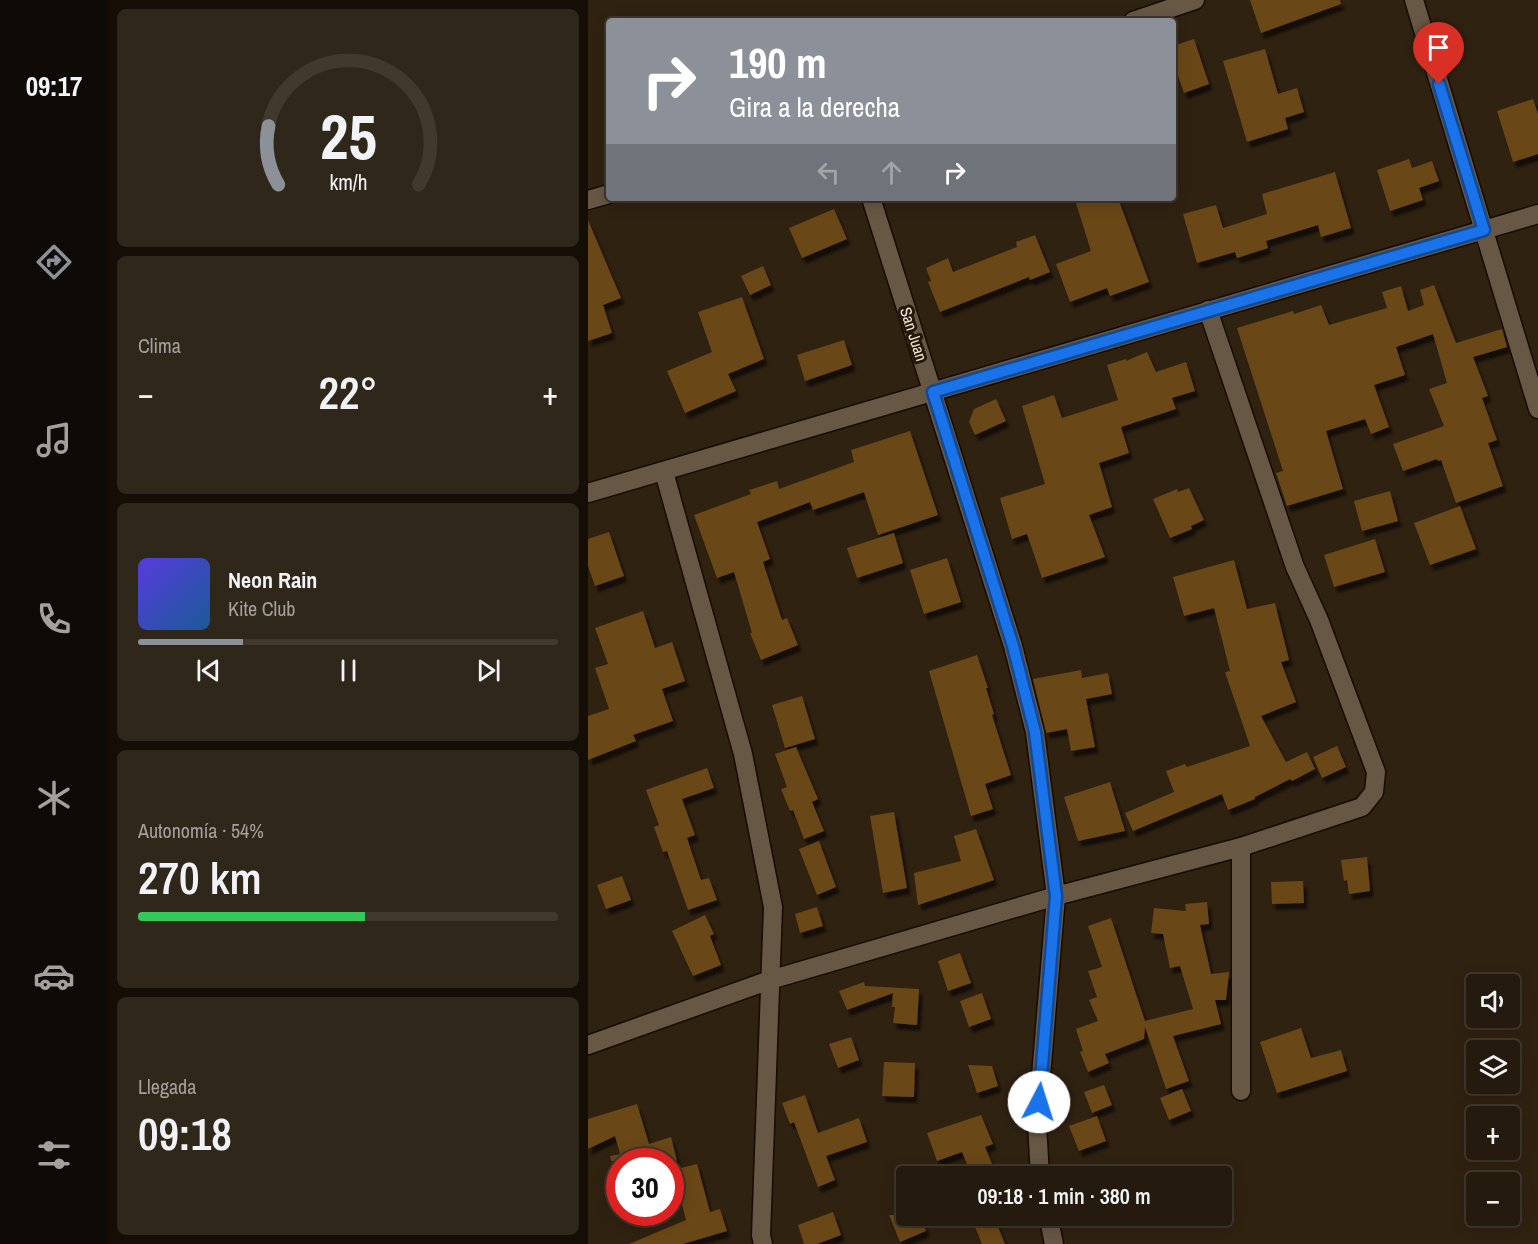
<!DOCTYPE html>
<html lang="es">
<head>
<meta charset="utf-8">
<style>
	body { margin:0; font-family:"Archivo Narrow",sans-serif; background:#30271b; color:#f1f3f6; height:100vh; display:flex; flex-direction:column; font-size:22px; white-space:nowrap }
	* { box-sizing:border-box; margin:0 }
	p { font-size:20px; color:#a3a19d }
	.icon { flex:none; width:33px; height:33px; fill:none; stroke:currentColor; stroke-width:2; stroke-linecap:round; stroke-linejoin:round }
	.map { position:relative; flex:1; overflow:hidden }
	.details { display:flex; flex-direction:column; gap:9px; padding:9px; background:#140e07; width:480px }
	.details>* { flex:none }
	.guide { position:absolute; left:18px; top:18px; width:570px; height:183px; border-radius:6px; box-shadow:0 3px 15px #0003,0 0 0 2px #41382e; background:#8c9099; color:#fff; overflow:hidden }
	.buttons { position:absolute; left:878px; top:974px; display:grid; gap:12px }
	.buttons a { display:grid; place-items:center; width:54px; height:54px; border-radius:6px; background:#241a0d; box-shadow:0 3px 15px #0003,0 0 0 2px #41382e; font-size:30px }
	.speed { position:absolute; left:18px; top:1148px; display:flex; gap:12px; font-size:30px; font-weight:700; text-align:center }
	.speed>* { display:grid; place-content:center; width:78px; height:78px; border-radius:50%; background:#241a0d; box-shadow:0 3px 15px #0003,0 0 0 2px #41382e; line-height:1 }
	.speed .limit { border:9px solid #d22; background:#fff; color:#111 }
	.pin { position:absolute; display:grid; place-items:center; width:51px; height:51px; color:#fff; margin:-62px -26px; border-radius:50% 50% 50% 0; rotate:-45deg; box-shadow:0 0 6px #0007 }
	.pin .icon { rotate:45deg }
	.me { position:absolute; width:66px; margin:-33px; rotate:5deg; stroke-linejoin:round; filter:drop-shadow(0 0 4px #0008) }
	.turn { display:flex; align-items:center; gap:21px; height:126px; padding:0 24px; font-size:27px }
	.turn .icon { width:78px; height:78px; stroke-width:2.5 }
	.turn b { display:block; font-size:42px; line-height:51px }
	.lanes { display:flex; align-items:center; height:57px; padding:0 24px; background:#0003; justify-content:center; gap:30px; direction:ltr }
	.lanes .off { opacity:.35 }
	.big { font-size:45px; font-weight:600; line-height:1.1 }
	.details .widget { flex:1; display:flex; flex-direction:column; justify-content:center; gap:9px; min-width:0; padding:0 21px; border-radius:9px; background:#30271b }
	.details .dial { align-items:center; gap:0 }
	.dial svg { height:156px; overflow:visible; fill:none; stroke:#41382e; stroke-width:7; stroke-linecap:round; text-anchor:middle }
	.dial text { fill:#f1f3f6; stroke:none }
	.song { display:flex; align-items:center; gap:18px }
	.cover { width:72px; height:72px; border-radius:9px; background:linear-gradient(135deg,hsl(250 70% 55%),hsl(210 70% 35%)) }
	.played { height:6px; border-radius:3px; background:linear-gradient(90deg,#8c9099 25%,#41382e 25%) }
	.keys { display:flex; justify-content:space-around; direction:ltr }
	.heat { display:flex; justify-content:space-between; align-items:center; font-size:33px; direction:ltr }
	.charge { height:9px; border-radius:4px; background:linear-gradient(90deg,#34c759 54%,#41382e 0) }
	.trip { position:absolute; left:308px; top:1166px; width:336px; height:60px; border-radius:6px; background:#241a0d; box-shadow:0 3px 15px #0003,0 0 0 2px #41382e; font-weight:600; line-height:60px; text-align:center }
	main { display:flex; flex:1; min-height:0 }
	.dock { display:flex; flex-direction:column; width:108px; justify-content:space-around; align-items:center; background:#0e0a05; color:#a3a19d }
	.dock .icon { width:42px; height:42px }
	.dock .current { color:#8c9099 }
	.dock b { font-size:27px; color:#f1f3f6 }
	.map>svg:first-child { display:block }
	.building { fill:#6a4616; filter:url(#shadow) }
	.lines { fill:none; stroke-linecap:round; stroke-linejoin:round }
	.street-casing { stroke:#170b00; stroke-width:21 }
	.street { stroke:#675745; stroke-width:18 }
	.route-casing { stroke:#114b97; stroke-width:15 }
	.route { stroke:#1a73e8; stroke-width:10 }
	.labels { text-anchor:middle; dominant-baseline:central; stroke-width:6; stroke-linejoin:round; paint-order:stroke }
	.street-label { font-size:16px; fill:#ede3d9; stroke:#261808 }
</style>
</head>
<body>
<main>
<nav class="dock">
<b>09:17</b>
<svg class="icon current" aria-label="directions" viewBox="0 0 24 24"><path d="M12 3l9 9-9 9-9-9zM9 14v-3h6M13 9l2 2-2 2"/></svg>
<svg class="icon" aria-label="music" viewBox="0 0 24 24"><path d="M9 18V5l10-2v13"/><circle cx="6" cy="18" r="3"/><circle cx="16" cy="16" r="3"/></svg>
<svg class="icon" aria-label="phone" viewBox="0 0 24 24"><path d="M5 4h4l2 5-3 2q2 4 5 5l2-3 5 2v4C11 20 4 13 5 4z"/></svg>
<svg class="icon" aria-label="climate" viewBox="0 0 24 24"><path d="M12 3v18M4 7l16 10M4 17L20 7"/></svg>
<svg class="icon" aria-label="car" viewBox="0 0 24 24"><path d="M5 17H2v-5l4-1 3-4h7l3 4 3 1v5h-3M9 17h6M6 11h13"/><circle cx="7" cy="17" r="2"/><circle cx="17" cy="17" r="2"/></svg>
<svg class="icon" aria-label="filters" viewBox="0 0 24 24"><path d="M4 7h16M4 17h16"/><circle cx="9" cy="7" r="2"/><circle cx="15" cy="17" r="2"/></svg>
</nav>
<section class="details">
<div class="widget dial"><svg viewBox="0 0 100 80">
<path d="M14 69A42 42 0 1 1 86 69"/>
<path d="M14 69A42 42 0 0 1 9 39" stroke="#8c9099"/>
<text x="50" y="56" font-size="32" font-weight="700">25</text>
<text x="50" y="72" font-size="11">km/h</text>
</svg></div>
<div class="widget"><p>Clima</p>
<div class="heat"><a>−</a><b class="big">22°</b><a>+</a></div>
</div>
<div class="widget">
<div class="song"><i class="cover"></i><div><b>Neon Rain</b><p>Kite Club</p></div></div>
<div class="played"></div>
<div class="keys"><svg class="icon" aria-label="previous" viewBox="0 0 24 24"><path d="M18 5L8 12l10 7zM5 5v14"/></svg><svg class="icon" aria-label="pause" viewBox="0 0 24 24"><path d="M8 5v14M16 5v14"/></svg><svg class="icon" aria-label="next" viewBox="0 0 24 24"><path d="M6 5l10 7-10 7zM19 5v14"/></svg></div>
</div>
<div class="widget"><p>Autonomía · 54%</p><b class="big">270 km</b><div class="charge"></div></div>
<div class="widget"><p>Llegada</p><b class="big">09:18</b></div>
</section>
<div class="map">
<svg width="950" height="1244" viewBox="0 0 950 1244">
	<defs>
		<filter id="shadow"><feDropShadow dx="3.5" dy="6" stdDeviation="1.5" flood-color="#0009"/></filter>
	</defs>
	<rect width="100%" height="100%" fill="#302211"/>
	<!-- building -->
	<g class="building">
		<polygon points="662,0 752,0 753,4 673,33"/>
		<polygon points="606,39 621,84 596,93 585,62 585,46"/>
		<polygon points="677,49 690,94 709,88 716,112 697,118 700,129 659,142 635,61"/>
		<polygon points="945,99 950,114 950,154 925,162 909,111"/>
		<polygon points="821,159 824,168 844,161 851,181 831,188 835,200 802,211 789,170"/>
		<polygon points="747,172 763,228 733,237 730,225 678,241 680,248 649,258 647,252 609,263 595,214 628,205 635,228 679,214 674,194"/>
		<polygon points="502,198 530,198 561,282 522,296 519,288 482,302 468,264 503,251 488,203"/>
		<polygon points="246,209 259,239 214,258 201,228"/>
		<polygon points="0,220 33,298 15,305 24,333 0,341"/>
		<polygon points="447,235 462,272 442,280 441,277 352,312 340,282 343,281 338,268 360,258 365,272 429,247 428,242"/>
		<polygon points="175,266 183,285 162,295 153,276"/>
		<polygon points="846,285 868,343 914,329 919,347 885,357 900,396 894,398 909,440 900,443 915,486 868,503 853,460 850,461 849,459 815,471 805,444 856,426 841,389 859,383 845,334 808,347 817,375 786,385 801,427 783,434 777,419 738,431 755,489 699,506 688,473 695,471 649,328 705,311 706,314 733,305 741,325 799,308 794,292 813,286 820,311 836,305 832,290"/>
		<polygon points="154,297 176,359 140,374 148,391 97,413 79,371 124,352 110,312"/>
		<polygon points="256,340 264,365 217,381 209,355"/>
		<polygon points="559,352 568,372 598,362 607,391 584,398 588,409 533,427 541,453 511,463 524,507 501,515 517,557 454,578 439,534 424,539 412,498 457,484 434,406 466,395 474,418 530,400 519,365 538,359 538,361"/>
		<polygon points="408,399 418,421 387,435 381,422 386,409"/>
		<polygon points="322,431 350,515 290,535 276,492 225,510 222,502 169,522 182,559 175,562 194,620 199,618 210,645 173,660 162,633 164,633 146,572 129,578 106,515 163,494 161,490 189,481 191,489 266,462 263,450"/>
		<polygon points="601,488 616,520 603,526 604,529 582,538 565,499 589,489 590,492"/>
		<polygon points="802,491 810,521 774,531 766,501"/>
		<polygon points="872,506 888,549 842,565 826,523"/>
		<polygon points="21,532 36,576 7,586 0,566 0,539"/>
		<polygon points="306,533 315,563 269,578 259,548"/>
		<polygon points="787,539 797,572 746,587 736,555"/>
		<polygon points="359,558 373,602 336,614 322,570"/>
		<polygon points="646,560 659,609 687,603 701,660 693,662 708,702 673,716 698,762 719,752 727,769 704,781 702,779 667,797 667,799 640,810 634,794 545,831 537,813 586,792 578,771 597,764 599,767 662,746 637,672 642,671 626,608 596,616 585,577"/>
		<polygon points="55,611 67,648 84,642 97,681 74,689 85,721 45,735 48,741 0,760 0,716 21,709 7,668 20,664 7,628"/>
		<polygon points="389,655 400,688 398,688 406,714 404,715 423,775 397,784 405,809 383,816 341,671"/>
		<polygon points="493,670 494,678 520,673 524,694 498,699 507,747 483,751 479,729 458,733 445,679"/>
		<polygon points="214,696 227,739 197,748 184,705"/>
		<polygon points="749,746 758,767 734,778 725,757"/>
		<polygon points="208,747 230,799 224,802 236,831 216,839 205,810 202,811 193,789 199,787 187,754"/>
		<polygon points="119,768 126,788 94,799 107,835 99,838 113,880 121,878 129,900 100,910 79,851 75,852 66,827 71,825 58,790"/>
		<polygon points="522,782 537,831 490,841 476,797"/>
		<polygon points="306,812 319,888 295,893 282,816"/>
		<polygon points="388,829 406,880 330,905 326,873 373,861 366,836"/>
		<polygon points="231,841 248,887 229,895 211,849"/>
		<polygon points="779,857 782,891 761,894 759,880 756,881 753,860"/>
		<polygon points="34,876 43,900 18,909 9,885"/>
		<polygon points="715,881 716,903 684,904 683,882"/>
		<polygon points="619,902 621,924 612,925 623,974 641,972 638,1000 627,1000 633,1024 585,1036 601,1081 578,1089 557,1027 556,1039 517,1054 521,1063 500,1072 492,1052 495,1051 488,1029 510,1021 501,1000 509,997 500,971 514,967 500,926 523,918 557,1021 605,1009 592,966 582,968 575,934 563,933 566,908 598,911 597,904"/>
		<polygon points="229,907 235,926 212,933 207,914"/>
		<polygon points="117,915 126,934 122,936 133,965 105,976 84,931"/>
		<polygon points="372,953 383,983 360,991 350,961"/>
		<polygon points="276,982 277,986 331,989 329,1025 305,1023 307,1007 304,1007 305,993 259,1010 251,991"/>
		<polygon points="394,993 403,1019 381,1027 372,1001"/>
		<polygon points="713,1028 723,1058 753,1050 759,1071 689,1093 672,1042"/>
		<polygon points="263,1037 271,1060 250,1068 241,1044"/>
		<polygon points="296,1062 327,1063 326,1097 294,1096"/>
		<polygon points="380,1065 404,1066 410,1086 389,1093"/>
		<polygon points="516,1085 524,1105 504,1113 496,1092"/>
		<polygon points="594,1089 603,1111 581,1120 572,1098"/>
		<polygon points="217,1095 230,1133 271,1118 279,1142 238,1156 247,1180 230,1187 206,1122 202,1124 194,1103"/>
		<polygon points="49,1104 61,1144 83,1137 89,1161 23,1161 22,1156 32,1154 27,1136 0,1149 0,1119"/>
		<polygon points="393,1115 405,1144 397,1147 407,1171 395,1176 384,1176 374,1152 349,1161 339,1133"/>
		<polygon points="509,1116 518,1141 491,1151 481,1126"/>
		<polygon points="109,1164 122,1212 132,1209 139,1231 95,1244 41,1244 98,1220 85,1170"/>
		<polygon points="245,1212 253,1235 229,1244 216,1244 210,1225"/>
		<polygon points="301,1215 332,1215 338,1231 312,1242"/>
		<polygon points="382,1215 405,1215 417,1244 394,1244"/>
	</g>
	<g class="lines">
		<defs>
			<g id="street">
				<polyline points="826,0 950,409"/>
				<polyline points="545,21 607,0"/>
				<polyline points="283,198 425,646 447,732 468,896 449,1124 452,1176"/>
				<polyline points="0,200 21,194"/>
				<polyline points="76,472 155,754 185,907 173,1235 175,1244"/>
				<polyline points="0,493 950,214"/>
				<polyline points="653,847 653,1091"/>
				<polyline points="0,1045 182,980 468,896 653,847 774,807 786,792 788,772 731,620 707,567 620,310"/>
				<polyline points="460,1215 466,1244"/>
			</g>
		</defs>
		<!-- street casing -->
		<use href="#street" class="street-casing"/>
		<!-- street -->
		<use href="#street" class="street"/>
	</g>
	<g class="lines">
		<defs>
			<polyline id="route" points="451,1102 468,896 447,732 425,646 345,392 896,230 851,84"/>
		</defs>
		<!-- route casing -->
		<use href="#route" class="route-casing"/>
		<!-- route -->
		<use href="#route" class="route"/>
	</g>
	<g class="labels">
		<!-- street labels -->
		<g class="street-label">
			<text transform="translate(326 334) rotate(72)">San Juan</text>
		</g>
	</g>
</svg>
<div class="buttons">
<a><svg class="icon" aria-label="sound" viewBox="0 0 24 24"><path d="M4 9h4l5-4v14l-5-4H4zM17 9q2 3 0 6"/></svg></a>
<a><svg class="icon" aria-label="layers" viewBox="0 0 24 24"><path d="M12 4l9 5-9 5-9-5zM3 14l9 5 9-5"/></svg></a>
<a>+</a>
<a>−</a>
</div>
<div class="speed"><div class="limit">30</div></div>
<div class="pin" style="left:851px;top:84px;background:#d93025"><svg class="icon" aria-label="arrive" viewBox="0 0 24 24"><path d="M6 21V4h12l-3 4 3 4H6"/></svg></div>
<svg class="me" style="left:451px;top:1102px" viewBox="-20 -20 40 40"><circle r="19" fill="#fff"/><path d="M0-13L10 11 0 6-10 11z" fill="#1a73e8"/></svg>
<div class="trip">09:18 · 1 min · 380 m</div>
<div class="guide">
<div class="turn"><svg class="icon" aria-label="right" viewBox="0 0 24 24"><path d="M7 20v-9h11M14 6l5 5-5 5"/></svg><div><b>190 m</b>Gira a la derecha</div></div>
<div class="lanes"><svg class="icon off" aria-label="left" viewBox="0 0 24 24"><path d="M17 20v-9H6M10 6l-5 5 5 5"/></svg><svg class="icon off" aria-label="ahead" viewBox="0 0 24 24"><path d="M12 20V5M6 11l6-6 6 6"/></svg><svg class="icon" aria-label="right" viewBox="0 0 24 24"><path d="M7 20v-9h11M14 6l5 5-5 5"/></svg></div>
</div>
</div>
</main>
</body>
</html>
